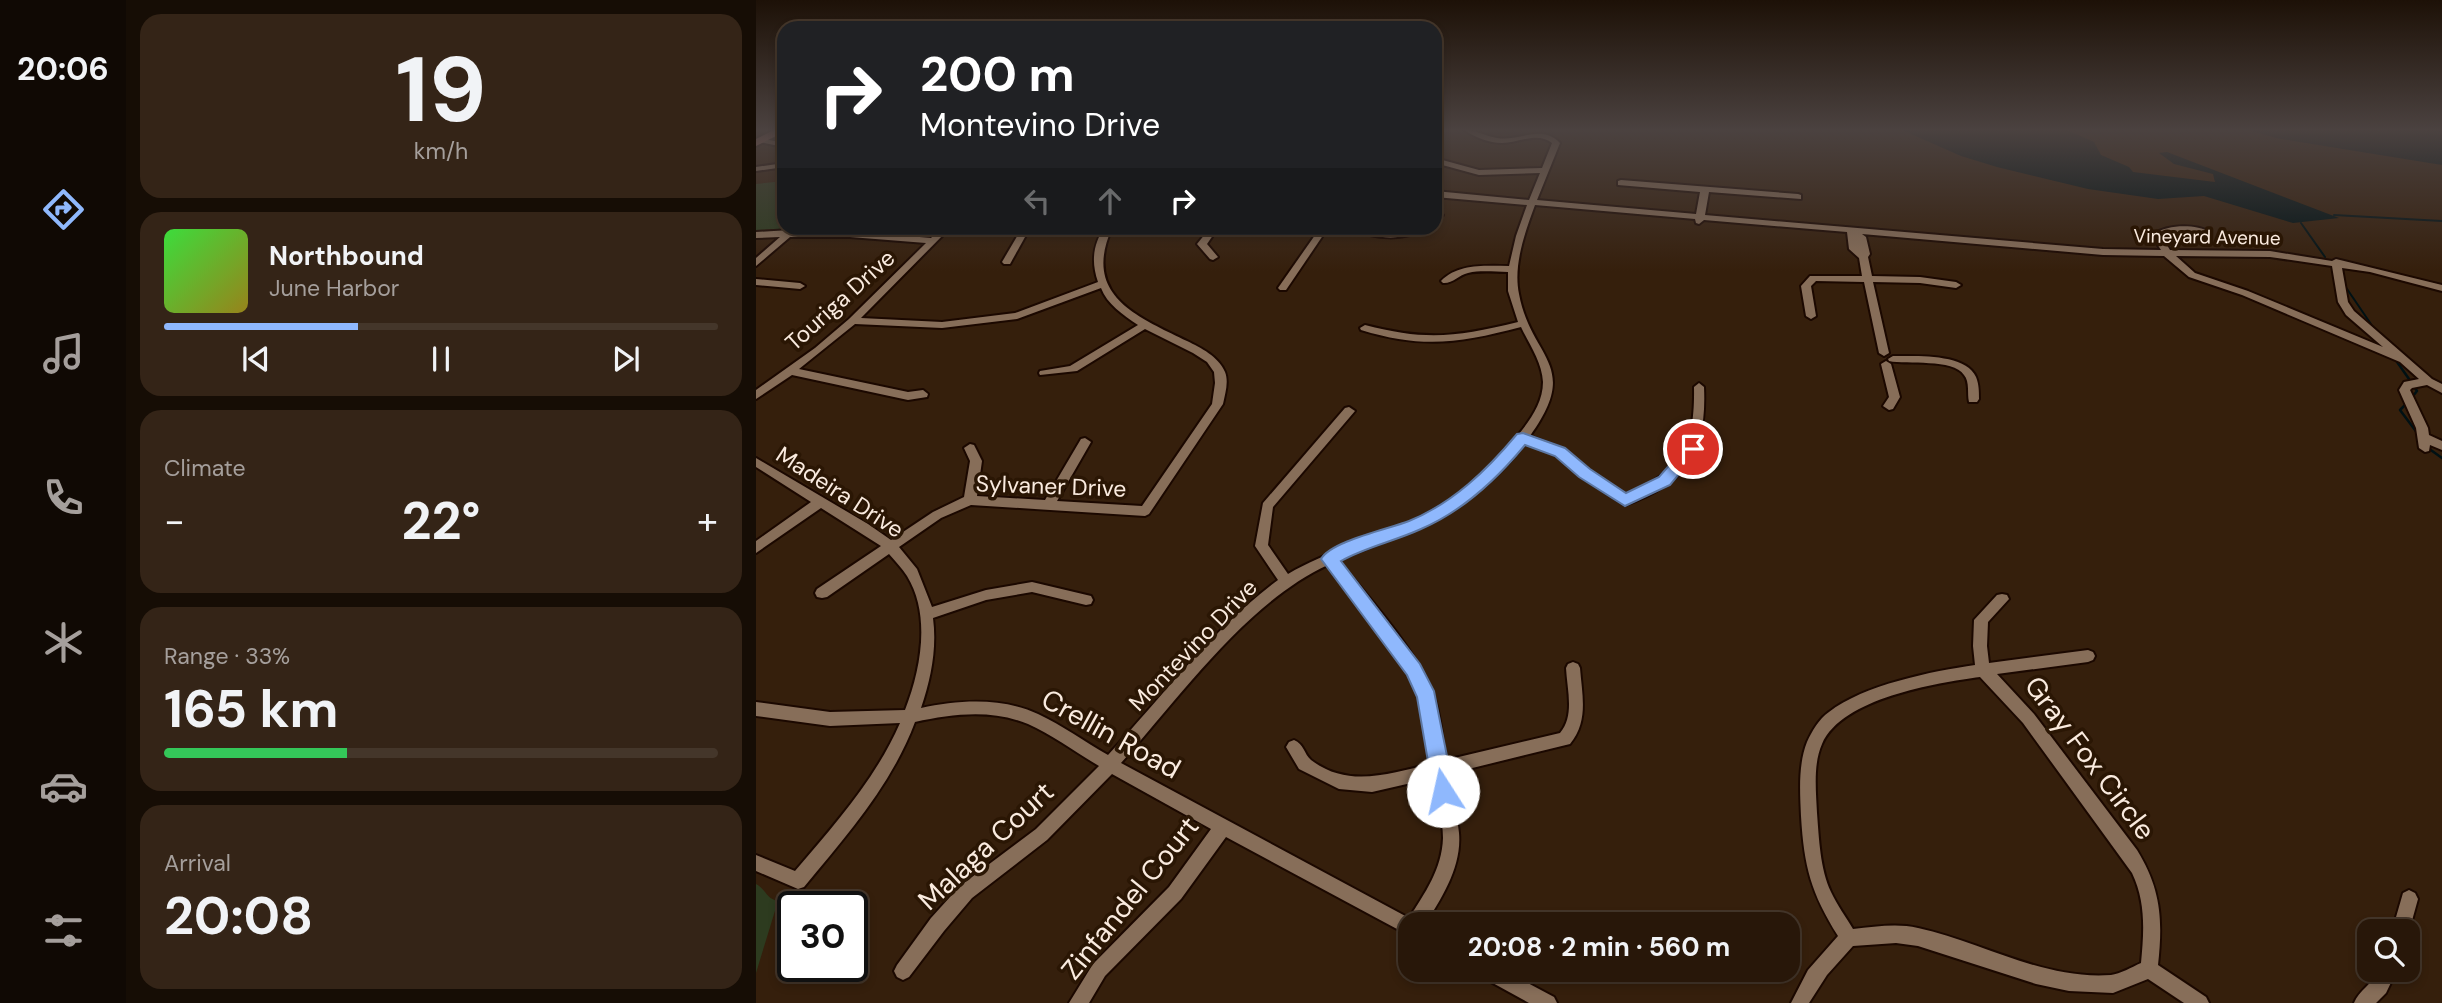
<!DOCTYPE html>
<html lang="en">
<head>
<meta charset="utf-8">
<style>
	body { margin:0; font-family:"DM Sans",sans-serif; background:#342417; color:#f1f3f6; height:100vh; display:flex; flex-direction:column; font-size:26px; white-space:nowrap }
	* { box-sizing:border-box; margin:0 }
	p { font-size:23px; color:#a59f9c }
	.icon { flex:none; width:38px; height:38px; fill:none; stroke:currentColor; stroke-width:2; stroke-linecap:round; stroke-linejoin:round }
	.map { position:relative; flex:1; overflow:hidden }
	.details { display:flex; flex-direction:column; gap:14px; padding:14px; background:#160d05; width:630px }
	.details>* { flex:none }
	.hud { position:absolute; left:21px; top:21px; width:665px; height:214px; border-radius:21px; box-shadow:0 4px 10px #0003,0 0 0 2px #44362a; background:#202124; color:#fff; overflow:hidden }
	.controls { position:absolute; left:1601px; top:919px; display:grid; gap:14px }
	.controls a { display:grid; place-items:center; width:63px; height:63px; border-radius:14px; background:#281709; box-shadow:0 4px 10px #0003,0 0 0 2px #44362a; font-size:35px }
	.speed { position:absolute; left:21px; top:891px; display:flex; gap:14px; font-size:35px; font-weight:700; text-align:center }
	.speed>* { display:grid; place-content:center; width:91px; height:91px; border-radius:50%; background:#281709; box-shadow:0 4px 10px #0003,0 0 0 2px #44362a; line-height:1 }
	.speed .limit { border:4px solid #111; border-radius:10px; background:#fff; color:#111 }
	.pin { position:absolute; display:grid; place-items:center; width:60px; height:60px; color:#fff; margin:-30px; border:4px solid #fff; border-radius:50%; box-shadow:0 2px 7px #0007 }
	.me { position:absolute; width:77px; margin:-38px; rotate:350deg; stroke-linejoin:round; filter:drop-shadow(0 0 5px #0008) }
	.turn { display:flex; align-items:center; gap:24px; height:147px; padding:0 28px; font-size:32px }
	.turn .icon { width:91px; height:91px; stroke-width:2.5 }
	.turn b { display:block; font-size:49px; line-height:60px }
	.lanes { display:flex; align-items:center; height:66px; padding:0 28px; background:#0003; justify-content:center; gap:35px; direction:ltr }
	.lanes .off { opacity:.35 }
	.big { font-size:52px; font-weight:700; line-height:1.1 }
	.details .widget { flex:1; display:flex; flex-direction:column; justify-content:center; gap:10px; min-width:0; padding:0 24px; border-radius:21px; background:#342417 }
	.details .dial { align-items:center; gap:0 }
	.dial b { font-size:91px; line-height:1 }
	.song { display:flex; align-items:center; gap:21px }
	.cover { width:84px; height:84px; border-radius:10px; background:linear-gradient(135deg,hsl(120 70% 55%),hsl(50 70% 35%)) }
	.played { height:7px; border-radius:4px; background:linear-gradient(90deg,#8fb8fd 35%,#44362a 35%) }
	.keys { display:flex; justify-content:space-around; direction:ltr }
	.heat { display:flex; justify-content:space-between; align-items:center; font-size:38px; direction:ltr }
	.charge { height:10px; border-radius:5px; background:linear-gradient(90deg,#34c759 33%,#44362a 0) }
	.trip { position:absolute; left:642px; top:912px; width:402px; height:70px; border-radius:21px; background:#281709; box-shadow:0 4px 10px #0003,0 0 0 2px #44362a; font-weight:700; line-height:70px; text-align:center }
	main { display:flex; flex:1; min-height:0 }
	.tabs { display:flex; flex-direction:column; width:126px; justify-content:space-around; align-items:center; background:#100904; color:#a59f9c }
	.tabs .icon { width:49px; height:49px }
	.tabs .active { color:#8fb8fd }
	.tabs b { font-size:32px; color:#f1f3f6 }
	.map>svg:first-child { display:block }
	.green { fill:#2d3b1f }
	.water { fill:#001114 }
	.lines { fill:none; stroke-linecap:round; stroke-linejoin:round }
	.stream-far1 { stroke:#001114; stroke-width:2 }
	.stream { stroke:#001114; stroke-width:2.5 }
	.minor-casing { stroke:#1b0800; stroke-width:4 }
	.major-casing { stroke:#1b0800; stroke-width:4 }
	.minor { fill:#876e59; fill-rule:evenodd }
	.major { fill:#c67c74; fill-rule:evenodd }
	.route { fill:#8fb8fd; stroke:#5d78a4; stroke-width:2 }
	.labels { text-anchor:middle; dominant-baseline:central; stroke-width:7; stroke-linejoin:round; paint-order:stroke }
	.far-street-label { font-size:19px; fill:#faebdf; stroke:#2a1604 }
	.street-label { font-size:23px; fill:#faebdf; stroke:#2a1604 }
	.near-street-label { font-size:28px; fill:#faebdf; stroke:#2a1604 }
</style>
</head>
<body>
<main>
<nav class="tabs">
<b>20:06</b>
<svg class="icon active" aria-label="directions" viewBox="0 0 24 24"><path d="M12 3l9 9-9 9-9-9zM9 14v-3h6M13 9l2 2-2 2"/></svg>
<svg class="icon" aria-label="music" viewBox="0 0 24 24"><path d="M9 18V5l10-2v13"/><circle cx="6" cy="18" r="3"/><circle cx="16" cy="16" r="3"/></svg>
<svg class="icon" aria-label="phone" viewBox="0 0 24 24"><path d="M5 4h4l2 5-3 2q2 4 5 5l2-3 5 2v4C11 20 4 13 5 4z"/></svg>
<svg class="icon" aria-label="climate" viewBox="0 0 24 24"><path d="M12 3v18M4 7l16 10M4 17L20 7"/></svg>
<svg class="icon" aria-label="car" viewBox="0 0 24 24"><path d="M5 17H2v-5l4-1 3-4h7l3 4 3 1v5h-3M9 17h6M6 11h13"/><circle cx="7" cy="17" r="2"/><circle cx="17" cy="17" r="2"/></svg>
<svg class="icon" aria-label="filters" viewBox="0 0 24 24"><path d="M4 7h16M4 17h16"/><circle cx="9" cy="7" r="2"/><circle cx="15" cy="17" r="2"/></svg>
</nav>
<section class="details">
<div class="widget dial"><b>19</b><p>km/h</p></div>
<div class="widget">
<div class="song"><i class="cover"></i><div><b>Northbound</b><p>June Harbor</p></div></div>
<div class="played"></div>
<div class="keys"><svg class="icon" aria-label="previous" viewBox="0 0 24 24"><path d="M18 5L8 12l10 7zM5 5v14"/></svg><svg class="icon" aria-label="pause" viewBox="0 0 24 24"><path d="M8 5v14M16 5v14"/></svg><svg class="icon" aria-label="next" viewBox="0 0 24 24"><path d="M6 5l10 7-10 7zM19 5v14"/></svg></div>
</div>
<div class="widget"><p>Climate</p>
<div class="heat"><a>−</a><b class="big">22°</b><a>+</a></div>
</div>
<div class="widget"><p>Range · 33%</p><b class="big">165 km</b><div class="charge"></div></div>
<div class="widget"><p>Arrival</p><b class="big">20:08</b></div>
</section>
<div class="map">
<svg width="1686" height="1003" viewBox="0 0 1686 1003">
	<rect width="100%" height="100%" fill="#351f0c"/>
	<!-- green -->
	<g class="green">
		<polygon points="28,181 28,228 45,228 0,230 0,184"/>
		<path d="M0,884C10,889 10,899 22,901L0,973Z"/>
	</g>
	<!-- water -->
	<g class="water">
		<polygon points="1146,130 1311,130 1338,142 1345,155 1373,167 1377,172 1459,182 1457,174 1418,164 1403,153 1411,152 1583,218 1537,223 1448,196 1402,199 1332,189 1241,167 1205,156"/>
		<polygon points="1492,130 1686,130 1686,165 1520,138"/>
	</g>
	<g class="lines">
		<!-- stream-far1 -->
		<g class="stream-far1">
			<polyline points="1578,215 1686,221"/>
			<polyline points="1545,223 1569,257"/>
			<polyline points="1589,286 1619,330"/>
		</g>
		<!-- stream -->
		<g class="stream">
			<polyline points="1639,359 1653,379"/>
			<polyline points="1657,396 1661,391 1659,388"/>
			<polyline points="1650,404 1644,410 1662,434"/>
			<polyline points="1672,448 1686,458"/>
		</g>
		<defs>
			<g id="minor">
				<path d="M708,130C720,130 729,136 741,138C763,142 785,123 804,143L781,200L940,214L944,192L862,185V181L865,180L1042,194L1045,195V199L953,192L949,215L1347,249L1405,250L1396,236L1398,234C1412,224 1440,224 1454,232C1440,239 1422,228 1406,237L1414,250L1514,251L1576,261L1580,259L1686,285V291L1614,272L1586,268L1592,302L1598,311L1676,379L1686,384V393L1671,385L1656,388L1654,390L1672,428L1673,435L1686,441V450L1674,445L1673,451L1669,452L1663,448L1660,428L1643,390L1648,382L1663,379L1644,362L1486,295L1433,277L1408,256L1347,255L1106,234L1110,237L1114,254L1112,257L1116,276L1164,277L1200,282L1205,285L1200,288L1164,283L1117,282L1133,353L1128,356L1123,353L1108,282L1060,281L1055,286L1060,316L1055,319L1050,316L1045,286L1054,276H1106L1103,258L1093,249L1091,232L948,220L943,224L940,223L939,219L779,205C769,232 757,265 763,294C775,359 826,364 774,436L808,449L832,470L870,495C926,470 939,447 938,387L943,383L948,387C951,450 931,484 869,505L824,476L800,455L769,443C717,512 658,529 582,560C611,596 664,654 678,697C685,716 686,740 690,760L804,733C819,716 811,689 810,668L812,664L817,662L822,664L824,668C826,695 833,721 814,744L692,774C696,794 701,814 703,833C706,866 686,898 669,924H654V936L470,837L425,899L349,976L333,1003H313L337,964L413,887L455,829L356,774L291,840L216,898L188,931L153,977L147,980L141,977L138,971L141,965L175,918L204,886L280,829L343,766C321,753 295,734 272,724C235,709 197,714 159,722C135,786 91,835 48,887L42,889L0,871V855L39,871C79,824 119,780 144,723L74,726L0,716V702L74,712L149,710C165,669 175,615 151,576C146,568 139,561 133,554L71,597L66,598L61,597L59,593L61,589L125,546L65,508L0,553V541L55,502L0,467V458L112,524L135,540L177,512L208,497L214,461L208,448L214,444L218,445L226,461L221,496L289,500L325,439L329,438L335,442L301,501L386,506L456,404L459,383L458,372L451,362L437,353L389,329L321,371L284,375L283,373L284,371L314,366L382,325C367,315 351,304 345,288L261,319L186,328L99,324L43,369L152,392L167,390L172,394L171,397L152,400L36,375L0,399V390L59,348L93,319L170,243L94,237H34L0,266V258L24,237L0,238V232L34,230L94,231L175,238L185,228H194L105,318L186,322L259,313L342,282C335,262 337,245 348,228H356C326,295 380,316 431,341C445,348 462,356 469,372C473,382 469,394 467,404L393,514L389,516L215,505L185,518L143,547L161,569L176,607L230,590L276,582L335,596L337,600L335,604L330,605L276,592L230,600L177,618C181,648 175,679 165,708C203,700 245,697 282,714C306,725 329,742 352,755C407,696 457,628 522,580L499,546L507,503L589,408L593,407L599,411L517,507L512,545L532,574C571,551 615,540 656,521C698,502 735,471 763,434C775,419 787,402 787,382C786,362 773,344 765,327C704,343 667,349 605,330L604,328L609,325C670,341 701,337 762,322L752,291V272C739,272 725,270 712,273C703,275 696,284 687,283L685,281C703,263 729,266 753,266L760,236L771,205L679,197V191L773,200L784,173L723,175L679,163V158L723,170L786,168L796,143C781,131 763,143 746,143C733,143 719,137 708,130ZM1420,256L1514,257L1576,266L1582,302L1590,315L1627,347L1492,291L1439,273ZM572,565L631,643L652,674L664,698L675,764C634,773 593,789 555,760C548,754 548,744 538,740L533,742L530,747L543,769L583,789L616,792L677,778C680,797 687,818 687,838C686,869 669,893 653,918L365,763C424,697 491,602 572,565Z"/>
				<polygon points="3,138 28,143 28,147 3,142"/>
				<polygon points="28,163 28,167 0,171 0,167"/>
				<polygon points="683,212 687,215 679,222 679,214"/>
				<polygon points="266,228 274,228 254,264 248,264 246,262"/>
				<polygon points="454,228 462,228 451,244 462,257 457,260 454,259 441,244"/>
				<polygon points="564,228 572,228 530,290 524,290 522,288"/>
				<path d="M598,228C610,227 623,232 636,232C648,232 658,227 669,228C650,241 617,240 598,228Z"/>
				<polygon points="0,279 44,283 49,286 44,289 0,285"/>
				<path d="M1137,356C1159,356 1210,353 1220,377C1223,384 1223,392 1223,399L1221,402H1213C1211,394 1214,382 1208,375C1197,358 1151,365 1133,361L1132,359Z"/>
				<polygon points="1130,361 1135,364 1144,397 1137,409 1133,410 1127,406 1133,397 1125,364"/>
				<path d="M1246,594L1251,595L1253,599L1232,622L1231,646L1233,663L1332,650L1337,652L1339,656L1337,660L1332,662L1241,674L1278,714L1381,850C1405,889 1407,920 1402,965L1450,997L1453,1003H1428L1392,979L1357,993L1313,991L1280,984L1162,946L1140,943L1097,946L1071,975L1053,1003H1035L1052,970L1082,936C1055,893 1048,867 1045,816C1044,792 1042,765 1051,742C1056,731 1063,719 1073,712C1107,685 1177,671 1219,665L1217,646L1218,620L1241,595ZM1224,677L1267,723L1376,873C1390,902 1388,932 1385,963C1376,967 1364,974 1355,975C1287,980 1226,942 1162,928C1140,923 1119,927 1097,929C1090,917 1081,905 1075,892C1064,869 1063,838 1061,813C1060,791 1057,764 1066,744C1086,698 1180,683 1224,677Z"/>
				<polygon points="1653,890 1659,893 1662,899 1652,935 1652,931 1636,931 1647,893"/>
				<polygon points="721,970 747,970 798,997 801,1003 773,1003 724,976"/>
				<path d="M1623,970H1641L1630,993L1620,1003H1598C1603,990 1616,985 1623,970Z"/>
			</g>
			<polygon id="major" points="18,130 28,130 28,132 0,146 0,139"/>
		</defs>
		<!-- minor casing -->
		<use href="#minor" class="minor-casing"/>
		<!-- major casing -->
		<use href="#major" class="major-casing"/>
		<!-- minor -->
		<use href="#minor" class="minor"/>
		<!-- major -->
		<use href="#major" class="major"/>
	</g>
	<!-- sky -->
	<linearGradient id="sky" x2="0" y2="1"><stop stop-color="#1d1107"/><stop offset="0.48" stop-color="#4b4240"/><stop offset="1" stop-color="#4b4240" stop-opacity="0"/></linearGradient>
	<rect width="1686" height="271" fill="url(#sky)"/>
	<!-- route -->
	<path class="route" d="M767,433L809,448L834,469L870,493L903,477L931,445L937,444L944,449L914,485L869,506L823,477L799,456L769,445C741,479 707,511 665,529C639,541 610,547 585,561L664,664L678,691L698,791L695,798L687,801L680,798L677,791L661,697L651,675L565,559C575,541 633,529 653,521C697,503 731,470 761,434Z"/>
	<g class="labels">
		<!-- far-street labels -->
		<g class="far-street-label">
			<text transform="translate(1451 237) rotate(1)">Vineyard Avenue</text>
		</g>
		<!-- street labels -->
		<g class="street-label">
			<text transform="translate(84 300) rotate(-42)">Touriga Drive</text>
			<text transform="translate(295 486) rotate(2)">Sylvaner Drive</text>
			<text transform="translate(84 492) rotate(33)">Madeira Drive</text>
			<text transform="translate(437 645) rotate(-46)">Montevino Drive</text>
		</g>
		<!-- near-street labels -->
		<g class="near-street-label">
			<text transform="translate(355 734) rotate(29)">Crellin Road</text>
			<text transform="translate(1334 758) rotate(53)">Gray Fox Circle</text>
			<text transform="translate(230 846) rotate(-43)">Malaga Court</text>
			<text transform="translate(374 898) rotate(-51)">Zinfandel Court</text>
		</g>
	</g>
</svg>
<div class="controls">
<a><svg class="icon" aria-label="search" viewBox="0 0 24 24"><circle cx="10" cy="10" r="6"/><path d="M15 15l6 6"/></svg></a>
</div>
<div class="speed"><div class="limit">30</div></div>
<div class="pin" style="left:937px;top:449px;background:#d93025"><svg class="icon" aria-label="arrive" viewBox="0 0 24 24"><path d="M6 21V4h12l-3 4 3 4H6"/></svg></div>
<svg class="me" style="left:687px;top:791px" viewBox="-20 -20 40 40"><circle r="19" fill="#fff"/><path d="M0-13L10 11 0 6-10 11z" fill="#8fb8fd"/></svg>
<div class="trip">20:08 · 2 min · 560 m</div>
<div class="hud">
<div class="turn"><svg class="icon" aria-label="right" viewBox="0 0 24 24"><path d="M7 20v-9h11M14 6l5 5-5 5"/></svg><div><b>200 m</b>Montevino Drive</div></div>
<div class="lanes"><svg class="icon off" aria-label="left" viewBox="0 0 24 24"><path d="M17 20v-9H6M10 6l-5 5 5 5"/></svg><svg class="icon off" aria-label="ahead" viewBox="0 0 24 24"><path d="M12 20V5M6 11l6-6 6 6"/></svg><svg class="icon" aria-label="right" viewBox="0 0 24 24"><path d="M7 20v-9h11M14 6l5 5-5 5"/></svg></div>
</div>
</div>
</main>
</body>
</html>
